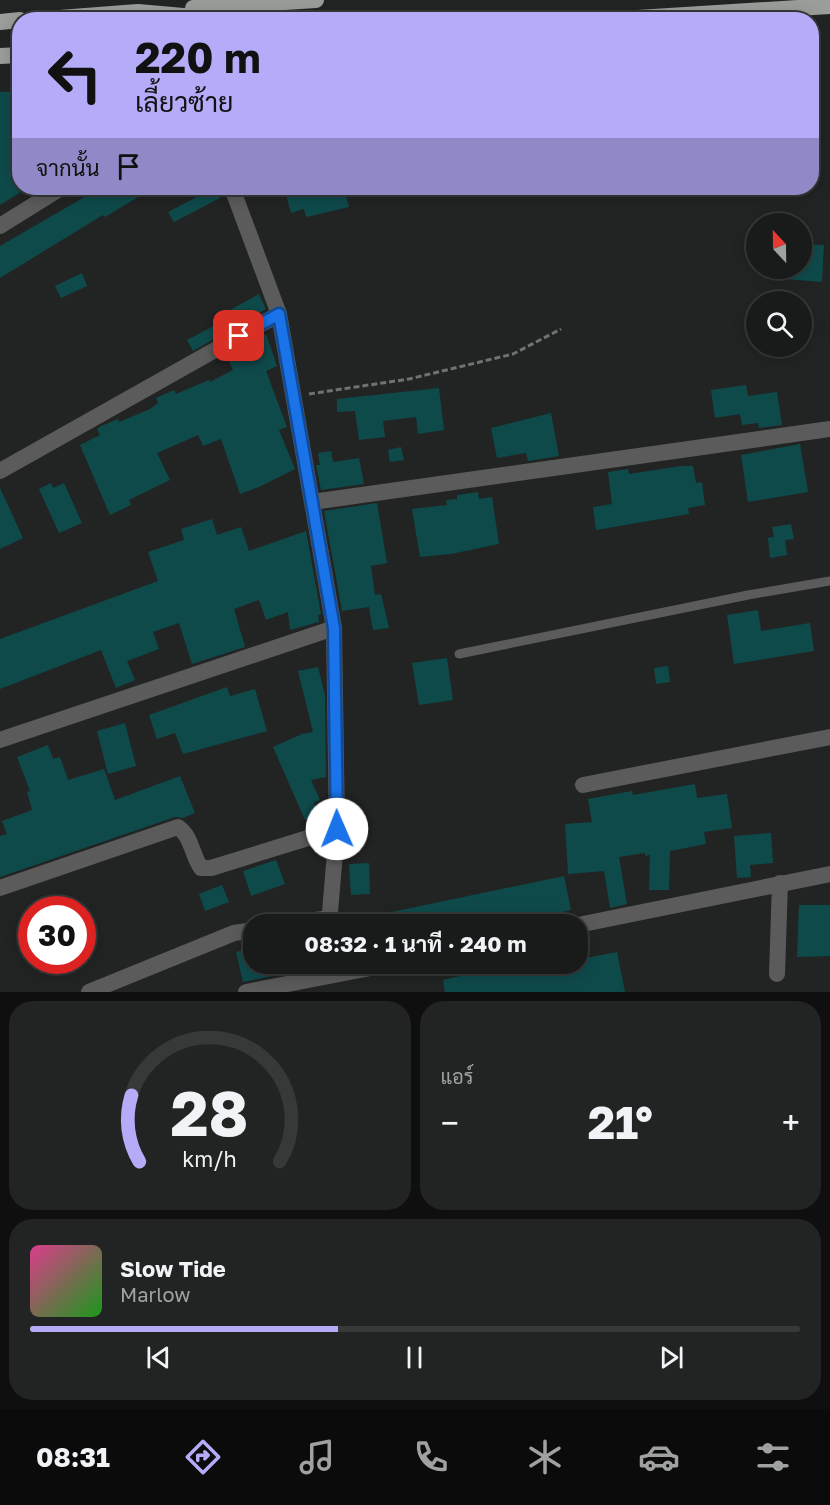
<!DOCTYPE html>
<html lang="th">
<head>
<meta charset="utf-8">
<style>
	body { margin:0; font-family:"Golos Text",Sarabun,sans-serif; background:#222423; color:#f1f3f6; height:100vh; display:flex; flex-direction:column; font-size:22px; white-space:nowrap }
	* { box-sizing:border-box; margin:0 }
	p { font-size:20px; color:#9fa1a2 }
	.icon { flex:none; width:33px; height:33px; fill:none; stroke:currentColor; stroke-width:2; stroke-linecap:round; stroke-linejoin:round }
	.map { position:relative; height:992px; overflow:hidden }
	.sheet { display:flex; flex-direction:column; gap:9px; padding:9px; background:#0e0f0e; flex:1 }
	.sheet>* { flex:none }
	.top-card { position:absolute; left:12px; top:12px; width:807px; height:183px; border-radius:24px; box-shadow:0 3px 15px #0003,0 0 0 2px #373939; background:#b5acf9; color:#111; overflow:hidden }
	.needle { width:39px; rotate:338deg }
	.fabs { position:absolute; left:746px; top:213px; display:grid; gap:12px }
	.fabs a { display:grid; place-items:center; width:66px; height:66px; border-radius:50%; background:#191b1a; box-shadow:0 3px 15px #0003,0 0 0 2px #373939; font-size:30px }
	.speed { position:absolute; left:18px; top:896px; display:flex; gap:12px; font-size:30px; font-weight:700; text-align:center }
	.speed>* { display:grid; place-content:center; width:78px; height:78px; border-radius:50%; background:#191b1a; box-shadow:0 3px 15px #0003,0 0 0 2px #373939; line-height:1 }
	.speed .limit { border:9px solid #d22; background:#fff; color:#111 }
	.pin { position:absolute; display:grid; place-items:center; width:51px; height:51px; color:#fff; margin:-26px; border-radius:12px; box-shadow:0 3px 9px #0006 }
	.me { position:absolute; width:66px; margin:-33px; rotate:359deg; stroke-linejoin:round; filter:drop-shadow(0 0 4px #0008) }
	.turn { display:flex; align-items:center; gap:21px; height:126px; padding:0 24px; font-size:27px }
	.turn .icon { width:78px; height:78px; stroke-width:2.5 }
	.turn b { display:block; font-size:42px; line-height:51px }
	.then { display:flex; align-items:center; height:57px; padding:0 24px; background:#0003; gap:12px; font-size:22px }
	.big { font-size:45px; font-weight:700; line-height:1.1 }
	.sheet .tile { flex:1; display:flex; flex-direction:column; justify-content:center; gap:9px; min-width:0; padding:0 21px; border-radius:24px; background:#222423 }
	.sheet .dial { align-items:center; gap:0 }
	.dial svg { height:156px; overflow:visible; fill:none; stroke:#373939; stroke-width:7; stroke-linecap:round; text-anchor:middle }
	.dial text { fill:#f1f3f6; stroke:none }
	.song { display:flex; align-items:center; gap:18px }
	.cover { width:72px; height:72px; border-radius:9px; background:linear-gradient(135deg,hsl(330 70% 55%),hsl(120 70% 35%)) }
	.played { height:6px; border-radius:3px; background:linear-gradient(90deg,#b5acf9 40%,#373939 40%) }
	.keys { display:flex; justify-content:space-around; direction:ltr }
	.heat { display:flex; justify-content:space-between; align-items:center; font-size:33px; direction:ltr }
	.sheet .tiles { flex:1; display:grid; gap:9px; grid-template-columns:1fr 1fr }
	.tile:last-child { grid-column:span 2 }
	.trip { position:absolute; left:243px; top:914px; width:345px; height:60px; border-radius:24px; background:#191b1a; box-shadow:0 3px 15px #0003,0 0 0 2px #373939; font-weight:700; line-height:60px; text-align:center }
	.tab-bar { display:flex; height:96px; justify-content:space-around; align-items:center; background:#0a0b0a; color:#9fa1a2 }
	.tab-bar .icon { width:42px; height:42px }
	.tab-bar .current { color:#b5acf9 }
	.tab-bar b { font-size:27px; color:#f1f3f6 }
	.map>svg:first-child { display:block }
	.building { fill:#0f4a4b }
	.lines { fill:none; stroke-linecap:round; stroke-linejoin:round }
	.path { stroke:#6f7271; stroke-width:3; stroke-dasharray:6 3; stroke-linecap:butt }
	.service { stroke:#5a5b5a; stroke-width:9 }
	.minor { stroke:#5a5b5a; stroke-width:16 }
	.trunk { stroke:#9a9e9b; stroke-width:16 }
	.route-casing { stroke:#114b97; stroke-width:15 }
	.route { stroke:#1a73e8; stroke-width:10 }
</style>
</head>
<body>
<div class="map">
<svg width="830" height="992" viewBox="0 0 830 992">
	<rect width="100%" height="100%" fill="#212423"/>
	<!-- building -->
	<g class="building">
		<polygon points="20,91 20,188 26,189 0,205 0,92"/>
		<polygon points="100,188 153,188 105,217 103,215 0,278 0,246"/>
		<polygon points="214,188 220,198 174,222 168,212"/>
		<polygon points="284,188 344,188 349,207 306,217 304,209 291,213"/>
		<polygon points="801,244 824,245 822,282 773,278 773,268 801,268"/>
		<polygon points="82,273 87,286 61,298 55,286"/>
		<polygon points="259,294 266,309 193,351 187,340 233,316 230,310"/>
		<polygon points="266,334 277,366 266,371 287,427 279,430 295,469 259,487 240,494 221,439 203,446 198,435 157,453 170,480 129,500 131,505 110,515 80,445 100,435 97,429 99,427 118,419 119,422 150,409 158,403 156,398 174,390 176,394 209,380 210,382 233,370 226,356"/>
		<polygon points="746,385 748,396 777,392 782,425 759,428 758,423 742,425 740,414 715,418 711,390"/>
		<polygon points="439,388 444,430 418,434 416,417 383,421 385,437 359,440 355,411 337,412 337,399"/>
		<polygon points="551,413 559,456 528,461 526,453 497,458 491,428"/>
		<polygon points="800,444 808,492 748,502 741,455"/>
		<polygon points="401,447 404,460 390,462 388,450"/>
		<polygon points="331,451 333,462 359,458 364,484 321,490 316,465 320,465 318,453"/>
		<polygon points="681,466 693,466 696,483 702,482 705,505 688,508 689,514 596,530 593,507 612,504 608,472 628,469 629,474"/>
		<polygon points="51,483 53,488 64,483 82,523 59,533 39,489"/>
		<polygon points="0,488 23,538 0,549"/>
		<polygon points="478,492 479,499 492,497 499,544 451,554 420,557 412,509 447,505 446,500 457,499 457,495"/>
		<polygon points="377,503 387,563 371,566 375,595 381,594 389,628 373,630 369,607 342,611 324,511"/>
		<polygon points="212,519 217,535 241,527 249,551 306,531 321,614 318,615 319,622 290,630 288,612 266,620 259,600 234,609 245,647 192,664 179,623 153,632 159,649 127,661 135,680 116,688 101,650 0,689 0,639 158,581 148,552 184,540 181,529"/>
		<polygon points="791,524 794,539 785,540 787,555 770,558 768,538 774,537 772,527"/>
		<polygon points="758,610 761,631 810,623 814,651 734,664 727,615"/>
		<polygon points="447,658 453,700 419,705 412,663"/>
		<polygon points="668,666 670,682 656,684 654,668"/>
		<polygon points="318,667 325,695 326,777 311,780 320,800 314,803 318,814 305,820 273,747 302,734 313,732 298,671"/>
		<polygon points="227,687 230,696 255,689 267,731 183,754 175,733 157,739 149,715"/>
		<polygon points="125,723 136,766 108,774 97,731"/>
		<polygon points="48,745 53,759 60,757 68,780 104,769 115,800 180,776 195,813 183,818 175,817 0,877 0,836 7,834 2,821 32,810 27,792 30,791 17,757"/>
		<polygon points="695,784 697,798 727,794 732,828 704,832 706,844 670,851 669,890 649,890 650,855 645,856 645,853 619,857 627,904 610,908 604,871 568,874 565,824 592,822 588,799 632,791 633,795"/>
		<polygon points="771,833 773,863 750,865 751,877 737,878 734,836"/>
		<polygon points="276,860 285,884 251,896 243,871"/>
		<polygon points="369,863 370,894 351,895 349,864"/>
		<polygon points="564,876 571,910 506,924 364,924 363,918"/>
		<polygon points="222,885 229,902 205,911 199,894"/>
		<polygon points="799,905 830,905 830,956 797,957"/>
		<polygon points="247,949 252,963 311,963 311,968 243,982 236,952"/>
		<polygon points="617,952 625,992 445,992 443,980 468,974 466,963 479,963 482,976 529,963 587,963 586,958"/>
	</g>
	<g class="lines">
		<!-- path -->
		<polyline class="path" points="309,394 409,379 513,354 561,329"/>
		<!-- service -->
		<polyline class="service" points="459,654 748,595 830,581"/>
		<!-- minor -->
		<g class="minor">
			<polyline points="232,188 279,314 334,628 337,829 329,924"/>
			<polyline points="0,226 61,188"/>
			<polyline points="0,471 279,314"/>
			<polyline points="312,502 830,429"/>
			<polyline points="0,740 334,628"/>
			<polyline points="583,785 830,737"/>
			<path d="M0,888L178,827C192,837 191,853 201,868H211L337,829"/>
			<polyline points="289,924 329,918"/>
			<polyline points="578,925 830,874"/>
			<polyline points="777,974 780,883"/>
			<polyline points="89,992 234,933 254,930"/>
			<polyline points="246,992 396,963"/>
		</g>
		<!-- trunk -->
		<g class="trunk">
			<polyline points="193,8 316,0"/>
			<polyline points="33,20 138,12 228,20"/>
			<polyline points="606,20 830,6"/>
			<polyline points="0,22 20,20"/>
			<polyline points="0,56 20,55"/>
		</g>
	</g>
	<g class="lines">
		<defs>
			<polyline id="route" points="239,336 279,314 334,628 337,829"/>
		</defs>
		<!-- route casing -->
		<use href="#route" class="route-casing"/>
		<!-- route -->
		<use href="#route" class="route"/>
	</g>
</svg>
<div class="fabs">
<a><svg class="needle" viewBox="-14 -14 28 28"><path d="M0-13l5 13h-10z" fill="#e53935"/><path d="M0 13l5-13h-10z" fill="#9fa1a2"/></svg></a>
<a><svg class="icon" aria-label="search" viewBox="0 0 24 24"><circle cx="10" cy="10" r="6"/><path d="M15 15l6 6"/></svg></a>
</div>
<div class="speed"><div class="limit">30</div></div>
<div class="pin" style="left:239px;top:336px;background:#d93025"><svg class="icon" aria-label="arrive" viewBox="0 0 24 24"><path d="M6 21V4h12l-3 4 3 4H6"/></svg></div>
<svg class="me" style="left:337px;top:829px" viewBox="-20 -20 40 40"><circle r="19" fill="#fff"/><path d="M0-13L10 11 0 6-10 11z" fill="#1a73e8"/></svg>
<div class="trip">08:32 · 1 นาที · 240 m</div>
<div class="top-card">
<div class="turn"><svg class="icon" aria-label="left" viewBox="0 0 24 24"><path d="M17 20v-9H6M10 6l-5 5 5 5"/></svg><div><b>220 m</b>เลี้ยวซ้าย</div></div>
<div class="then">จากนั้น<svg class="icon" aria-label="arrive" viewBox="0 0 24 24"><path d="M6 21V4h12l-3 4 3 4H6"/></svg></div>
</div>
</div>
<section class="sheet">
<div class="tiles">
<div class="tile dial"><svg viewBox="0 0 100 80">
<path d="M14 69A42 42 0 1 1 86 69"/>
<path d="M14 69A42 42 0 0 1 10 35" stroke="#b5acf9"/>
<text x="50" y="56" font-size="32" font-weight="700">28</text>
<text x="50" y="72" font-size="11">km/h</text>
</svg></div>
<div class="tile"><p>แอร์</p>
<div class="heat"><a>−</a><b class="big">21°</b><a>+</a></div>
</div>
<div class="tile">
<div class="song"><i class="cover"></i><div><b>Slow Tide</b><p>Marlow</p></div></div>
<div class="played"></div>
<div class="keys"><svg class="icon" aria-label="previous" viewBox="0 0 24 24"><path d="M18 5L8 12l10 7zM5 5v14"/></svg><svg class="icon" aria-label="pause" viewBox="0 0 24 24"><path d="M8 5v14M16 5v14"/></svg><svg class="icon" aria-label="next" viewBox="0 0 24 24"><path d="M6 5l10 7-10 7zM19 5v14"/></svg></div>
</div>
</div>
</section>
<nav class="tab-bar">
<b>08:31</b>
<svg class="icon current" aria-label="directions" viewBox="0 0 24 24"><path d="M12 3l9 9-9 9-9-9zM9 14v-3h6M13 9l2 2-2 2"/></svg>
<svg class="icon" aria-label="music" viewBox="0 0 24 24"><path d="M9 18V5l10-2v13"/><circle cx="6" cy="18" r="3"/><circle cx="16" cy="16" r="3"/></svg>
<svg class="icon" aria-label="phone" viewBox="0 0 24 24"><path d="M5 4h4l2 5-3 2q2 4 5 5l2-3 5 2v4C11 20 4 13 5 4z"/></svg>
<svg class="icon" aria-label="climate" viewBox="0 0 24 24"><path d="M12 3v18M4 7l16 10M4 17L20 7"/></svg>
<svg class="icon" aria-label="car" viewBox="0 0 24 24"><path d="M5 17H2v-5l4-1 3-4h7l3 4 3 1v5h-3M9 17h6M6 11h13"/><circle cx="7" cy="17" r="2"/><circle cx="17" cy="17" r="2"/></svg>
<svg class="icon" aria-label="filters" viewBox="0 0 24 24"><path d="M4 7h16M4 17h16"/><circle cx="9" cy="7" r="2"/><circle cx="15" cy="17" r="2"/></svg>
</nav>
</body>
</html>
